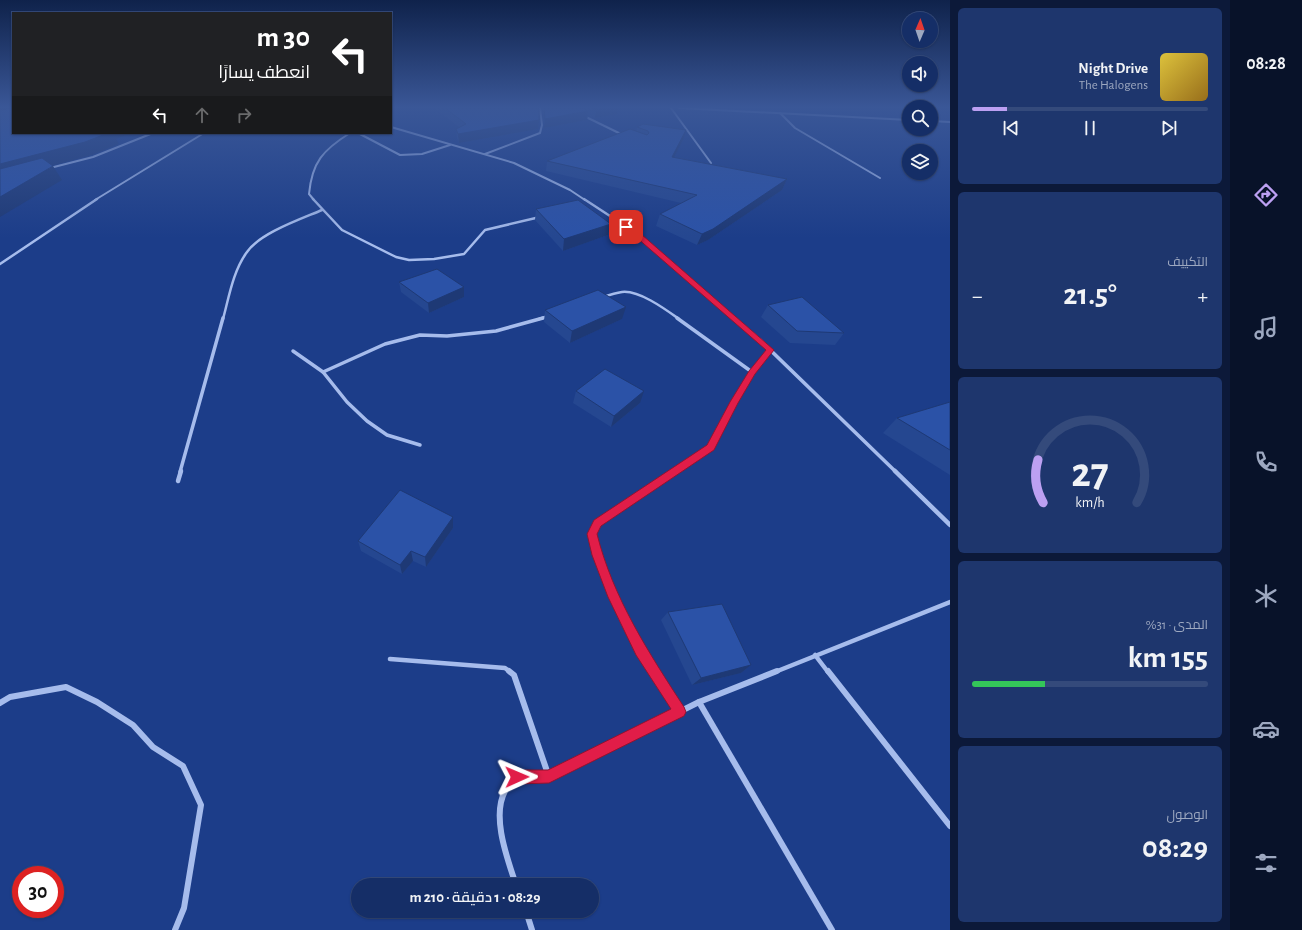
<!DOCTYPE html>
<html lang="ar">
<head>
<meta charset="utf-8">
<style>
	body { margin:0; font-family:"Alegreya Sans",Cairo,sans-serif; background:#1e366d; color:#f1f3f6; direction:rtl; height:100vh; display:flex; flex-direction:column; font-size:15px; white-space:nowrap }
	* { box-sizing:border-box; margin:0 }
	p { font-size:13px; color:#9da8c0 }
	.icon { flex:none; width:22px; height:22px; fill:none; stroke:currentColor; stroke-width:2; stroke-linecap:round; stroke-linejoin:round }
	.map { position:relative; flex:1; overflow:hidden; direction:ltr }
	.sheet { display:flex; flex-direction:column; gap:8px; padding:8px; background:#0c1939; width:280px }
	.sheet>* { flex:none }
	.top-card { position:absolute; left:12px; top:12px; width:380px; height:122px; border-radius:0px; box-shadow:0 1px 3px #0004,0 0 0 1px #344a7b; direction:rtl; background:#202124; color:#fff; overflow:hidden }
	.needle { width:26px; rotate:2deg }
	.buttons { position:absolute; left:902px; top:12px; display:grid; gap:8px }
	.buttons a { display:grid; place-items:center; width:36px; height:36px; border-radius:50%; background:#152e67; box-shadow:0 1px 3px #0004,0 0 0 1px #344a7b; font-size:20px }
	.speed { position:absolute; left:12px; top:866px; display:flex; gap:8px; font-size:20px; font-weight:700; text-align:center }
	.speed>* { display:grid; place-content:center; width:52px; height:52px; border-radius:50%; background:#152e67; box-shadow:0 1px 3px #0004,0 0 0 1px #344a7b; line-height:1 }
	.speed .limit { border:6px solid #d22; background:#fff; color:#111 }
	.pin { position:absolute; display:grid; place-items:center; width:34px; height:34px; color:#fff; margin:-17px; border-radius:8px; box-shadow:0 2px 6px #0006 }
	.me { position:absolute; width:44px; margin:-22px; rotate:89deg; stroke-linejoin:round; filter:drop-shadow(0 0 3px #0008) }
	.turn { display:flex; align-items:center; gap:14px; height:84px; padding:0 16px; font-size:18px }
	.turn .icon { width:52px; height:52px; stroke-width:2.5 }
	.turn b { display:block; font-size:28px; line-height:34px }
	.lanes { display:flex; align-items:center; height:38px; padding:0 16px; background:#0003; justify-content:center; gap:20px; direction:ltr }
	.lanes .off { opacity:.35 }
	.big { font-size:30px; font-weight:600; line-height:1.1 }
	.sheet .widget { flex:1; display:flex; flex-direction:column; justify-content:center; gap:6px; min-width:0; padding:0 14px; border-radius:6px; background:#1e366d }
	.sheet .dial { align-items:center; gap:0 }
	.dial svg { height:104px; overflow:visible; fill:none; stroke:#344a7b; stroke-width:7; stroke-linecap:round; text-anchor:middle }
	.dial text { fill:#f1f3f6; stroke:none }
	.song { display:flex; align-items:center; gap:12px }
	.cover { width:48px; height:48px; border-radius:6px; background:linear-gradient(135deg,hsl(50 70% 55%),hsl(40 70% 35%)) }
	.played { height:4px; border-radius:2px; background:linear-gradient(90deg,#bca0f2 15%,#344a7b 15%) }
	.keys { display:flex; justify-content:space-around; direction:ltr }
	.heat { display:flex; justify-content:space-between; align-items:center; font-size:22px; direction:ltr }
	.charge { height:6px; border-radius:3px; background:linear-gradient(90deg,#34c759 31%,#344a7b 0) }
	.trip { position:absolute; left:351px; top:878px; width:248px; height:40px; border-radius:20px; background:#152e67; box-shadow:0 1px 3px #0004,0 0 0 1px #344a7b; font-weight:600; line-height:40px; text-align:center; direction:rtl }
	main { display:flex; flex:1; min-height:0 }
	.tab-bar { display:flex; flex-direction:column; width:72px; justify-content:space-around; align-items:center; background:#081229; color:#9da8c0 }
	.tab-bar .icon { width:28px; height:28px }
	.tab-bar .on { color:#bca0f2 }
	.tab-bar b { font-size:18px; color:#f1f3f6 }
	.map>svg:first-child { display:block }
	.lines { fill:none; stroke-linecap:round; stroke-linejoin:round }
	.minor-far4 { stroke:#a6bcec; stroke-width:2 }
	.minor-far3 { stroke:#a6bcec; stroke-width:2.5 }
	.minor-far2 { stroke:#a6bcec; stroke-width:3.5 }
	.minor-far1 { stroke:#a6bcec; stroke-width:4.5 }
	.minor { stroke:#a6bcec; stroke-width:6 }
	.wall { fill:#254790 }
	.shaded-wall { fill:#1e3975 }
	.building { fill:#2b52a7; stroke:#1e3975 }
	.route { fill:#e11d48; stroke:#92132f }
</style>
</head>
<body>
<main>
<nav class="tab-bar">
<b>08:28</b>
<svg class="icon on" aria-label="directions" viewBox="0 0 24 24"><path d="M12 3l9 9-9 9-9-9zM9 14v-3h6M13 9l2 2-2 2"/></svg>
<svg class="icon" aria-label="music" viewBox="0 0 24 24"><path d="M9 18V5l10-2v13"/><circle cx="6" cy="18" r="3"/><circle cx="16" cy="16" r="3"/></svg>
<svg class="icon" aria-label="phone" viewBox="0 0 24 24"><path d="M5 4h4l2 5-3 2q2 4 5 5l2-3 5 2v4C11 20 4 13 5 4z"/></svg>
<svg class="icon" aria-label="climate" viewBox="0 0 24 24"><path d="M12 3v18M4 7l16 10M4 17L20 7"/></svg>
<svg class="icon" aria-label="car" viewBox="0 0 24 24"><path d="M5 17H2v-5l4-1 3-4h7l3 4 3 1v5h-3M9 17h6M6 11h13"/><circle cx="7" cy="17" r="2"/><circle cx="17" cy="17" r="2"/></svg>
<svg class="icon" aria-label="filters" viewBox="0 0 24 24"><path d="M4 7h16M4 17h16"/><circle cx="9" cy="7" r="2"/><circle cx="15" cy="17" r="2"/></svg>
</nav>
<section class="sheet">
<div class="widget">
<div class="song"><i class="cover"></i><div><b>Night Drive</b><p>The Halogens</p></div></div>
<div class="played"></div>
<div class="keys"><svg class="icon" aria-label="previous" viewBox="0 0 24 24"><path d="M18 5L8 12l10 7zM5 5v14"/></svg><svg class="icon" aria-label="pause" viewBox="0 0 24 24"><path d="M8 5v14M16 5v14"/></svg><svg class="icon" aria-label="next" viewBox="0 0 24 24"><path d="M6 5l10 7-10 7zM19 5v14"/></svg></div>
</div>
<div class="widget"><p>التكييف</p>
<div class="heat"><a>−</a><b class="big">21.5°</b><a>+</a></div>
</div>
<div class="widget dial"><svg viewBox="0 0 100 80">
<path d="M14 69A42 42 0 1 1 86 69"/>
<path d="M14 69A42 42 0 0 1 10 36" stroke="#bca0f2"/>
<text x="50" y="56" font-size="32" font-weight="700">27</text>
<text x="50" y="72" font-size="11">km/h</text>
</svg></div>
<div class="widget"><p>المدى · 31%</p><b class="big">155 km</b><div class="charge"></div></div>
<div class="widget"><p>الوصول</p><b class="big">08:29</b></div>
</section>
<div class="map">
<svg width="950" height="930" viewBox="0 0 950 930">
	<rect width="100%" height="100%" fill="#1c3d89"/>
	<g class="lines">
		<!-- minor-far4 -->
		<g class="minor-far4">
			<polyline points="671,108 711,163"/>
			<polyline points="679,108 909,120"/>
			<polyline points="780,113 795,128 880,178"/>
			<polyline points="584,116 623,135"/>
			<polyline points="931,121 950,122"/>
			<polyline points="391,127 514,163 570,190 585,200"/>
			<polyline points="358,133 400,155 422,154 450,145"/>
			<polyline points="485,154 540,133 542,125 540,108"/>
			<polyline points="50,168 93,157 153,133"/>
			<polyline points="95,200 204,133"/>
			<path d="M314,200L309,194C312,162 323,150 350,133"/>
		</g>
		<!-- minor-far3 -->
		<g class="minor-far3">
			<polyline points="313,199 342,230 396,257 409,260 434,259 464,254 485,230 540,217"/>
			<polyline points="584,199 639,235 735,319"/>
			<polyline points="0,264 97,199"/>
			<path d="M603,297C609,295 615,293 622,292C639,290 665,309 679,319"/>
			<path d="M223,319C229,297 233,271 247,252C260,233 301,219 322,210"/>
			<polyline points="539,319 548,316"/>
		</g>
		<!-- minor-far2 -->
		<g class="minor-far2">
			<polyline points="677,318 752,372"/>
			<polyline points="734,318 760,340 896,472"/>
			<polyline points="293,351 323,372 347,402 367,421 387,435 420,445"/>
			<polyline points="323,372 385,344 420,335 447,336 496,331 543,318"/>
			<polyline points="180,472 223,318"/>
			<polyline points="673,472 711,447 734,402 752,372 770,350"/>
		</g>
		<!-- minor-far1 -->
		<g class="minor-far1">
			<polyline points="895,471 950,525"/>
			<polyline points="178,481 181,471"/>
			<polyline points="815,655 828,672"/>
			<polyline points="390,659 505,668 510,672"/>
			<path d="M655,672C628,628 606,583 592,534L598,523L675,471"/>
			<polyline points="775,672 950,602"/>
		</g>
		<!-- minor -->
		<g class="minor">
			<path d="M509,671L514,675L549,777H517C513,782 508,786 505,791C491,817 508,860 516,885"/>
			<polyline points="654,671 680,712"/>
			<polyline points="828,671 950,826"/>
			<polyline points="699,702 832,930"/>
			<polyline points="0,703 10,697 66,687 97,702 133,725 153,747 183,766 201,805 184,908 175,930"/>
			<polyline points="549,777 699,702 777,671"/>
			<polyline points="526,911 532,930"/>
		</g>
	</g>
	<!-- wall -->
	<g class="wall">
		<polygon points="434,108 539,108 539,120 538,129 459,143 457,138 456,129 459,127"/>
		<polygon points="542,108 618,108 617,114 595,118 588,115 587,120 544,128"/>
		<polygon points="637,127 683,140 674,157 787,179 782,190 708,240 697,245 656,226 660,214 681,203 546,171 547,161 636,131"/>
		<polygon points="536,209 611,224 608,235 563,251 535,220"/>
		<polygon points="399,282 464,287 464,297 429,313 401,292"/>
		<polygon points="768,305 844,333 835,345 790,343 761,317"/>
		<polygon points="545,310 622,319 570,343 544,322"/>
		<polygon points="576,391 640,403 611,427 573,403"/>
		<polygon points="950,402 950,475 883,433 897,418"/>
		<polygon points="453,517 453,528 426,567 413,561 402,574 361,551 358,541"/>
		<polygon points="668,612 751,665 741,673 692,685 661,620"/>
	</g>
	<!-- shaded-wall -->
	<g class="shaded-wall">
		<polygon points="0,108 7,108 0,120"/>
		<polygon points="607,108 618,108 617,114 595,118 596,110"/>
		<polygon points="588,111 587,120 544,128 545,119"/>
		<polygon points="539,120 538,129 459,143 458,134"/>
		<polygon points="686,130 683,140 669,167 672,157"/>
		<polygon points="107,133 131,133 116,139 119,144 92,155 0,180 0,164"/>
		<polygon points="53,166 62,180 0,217 0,197"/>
		<polygon points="787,179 782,190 708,240 697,245 702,234"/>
		<polygon points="611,224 608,235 563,251 564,239"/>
		<polygon points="464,287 464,297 429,313 428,303"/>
		<polygon points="626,307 622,319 570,343 572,331"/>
		<polygon points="644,391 640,403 611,427 614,416"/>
		<polygon points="453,517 453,528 426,567 425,557"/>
		<polygon points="411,551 413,561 402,574 400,565"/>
		<polygon points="751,665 741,673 692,685 701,678"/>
	</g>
	<!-- building -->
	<g class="building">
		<polygon points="7,108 13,108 13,133 108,133 85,142 0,164 0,111 6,109"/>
		<polygon points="445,108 539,108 539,120 458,134 456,129 466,124"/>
		<polygon points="544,108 582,108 588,111 545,119"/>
		<polygon points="593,108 607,108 596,110"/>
		<polygon points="643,124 686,130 672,157 787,179 713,229 702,234 660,214 697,195 547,161 630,129 647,135 649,133 648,131 637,127"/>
		<polygon points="42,158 53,166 0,197 0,169"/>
		<polygon points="578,200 611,224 564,239 536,209"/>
		<polygon points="437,269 464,287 428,303 399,282"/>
		<polygon points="598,290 626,307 572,331 545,310"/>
		<polygon points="802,297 844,333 797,331 768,305"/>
		<polygon points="605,369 644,391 614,416 576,391"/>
		<polygon points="950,402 950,450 897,418"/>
		<polygon points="400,490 453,517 425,557 411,551 400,565 358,541"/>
		<polygon points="722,604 751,665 701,678 668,612"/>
	</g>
	<!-- sky -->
	<linearGradient id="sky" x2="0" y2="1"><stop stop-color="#0f224b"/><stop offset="0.45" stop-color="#3a5797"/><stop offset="1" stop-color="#3a5797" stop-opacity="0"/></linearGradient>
	<rect width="950" height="238" fill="url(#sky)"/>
	<!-- route -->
	<path class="route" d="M624,226H629L641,234L774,350L755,374L738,403L714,450L601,526L597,534C613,598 649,653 684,707L686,712L684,716L549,783L517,784L512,782L510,777L512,772L517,770H548L671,709L636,655L608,597L592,555L587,534L594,520L707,445L730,402L749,371L766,350L636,237L624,229Z"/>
</svg>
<div class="buttons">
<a><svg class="needle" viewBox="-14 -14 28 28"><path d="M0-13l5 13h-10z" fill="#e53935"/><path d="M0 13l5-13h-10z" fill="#9da8c0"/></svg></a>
<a><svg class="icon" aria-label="sound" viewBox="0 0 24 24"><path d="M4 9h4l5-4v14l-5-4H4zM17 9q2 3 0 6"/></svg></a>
<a><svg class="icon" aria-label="search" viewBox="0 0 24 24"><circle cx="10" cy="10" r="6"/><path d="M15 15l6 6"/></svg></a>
<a><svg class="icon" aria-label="layers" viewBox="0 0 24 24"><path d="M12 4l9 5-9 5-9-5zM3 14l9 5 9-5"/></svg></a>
</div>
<div class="speed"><div class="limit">30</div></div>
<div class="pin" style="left:626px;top:227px;background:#d93025"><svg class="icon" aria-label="arrive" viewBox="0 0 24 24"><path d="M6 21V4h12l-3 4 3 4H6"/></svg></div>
<svg class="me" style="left:517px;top:777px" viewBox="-20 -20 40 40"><path d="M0-17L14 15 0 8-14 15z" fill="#e11d48" stroke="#fff" stroke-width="4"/></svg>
<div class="trip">08:29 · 1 دقيقة · 210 m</div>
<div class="top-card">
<div class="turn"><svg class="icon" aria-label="left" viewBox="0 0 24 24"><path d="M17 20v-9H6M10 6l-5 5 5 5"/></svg><div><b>30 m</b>انعطف يسارًا</div></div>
<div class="lanes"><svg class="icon" aria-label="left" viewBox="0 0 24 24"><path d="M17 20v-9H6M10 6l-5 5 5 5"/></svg><svg class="icon off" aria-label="ahead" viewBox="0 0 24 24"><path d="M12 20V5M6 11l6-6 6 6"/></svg><svg class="icon off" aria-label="right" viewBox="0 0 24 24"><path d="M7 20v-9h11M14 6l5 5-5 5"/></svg></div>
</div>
</div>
</main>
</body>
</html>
